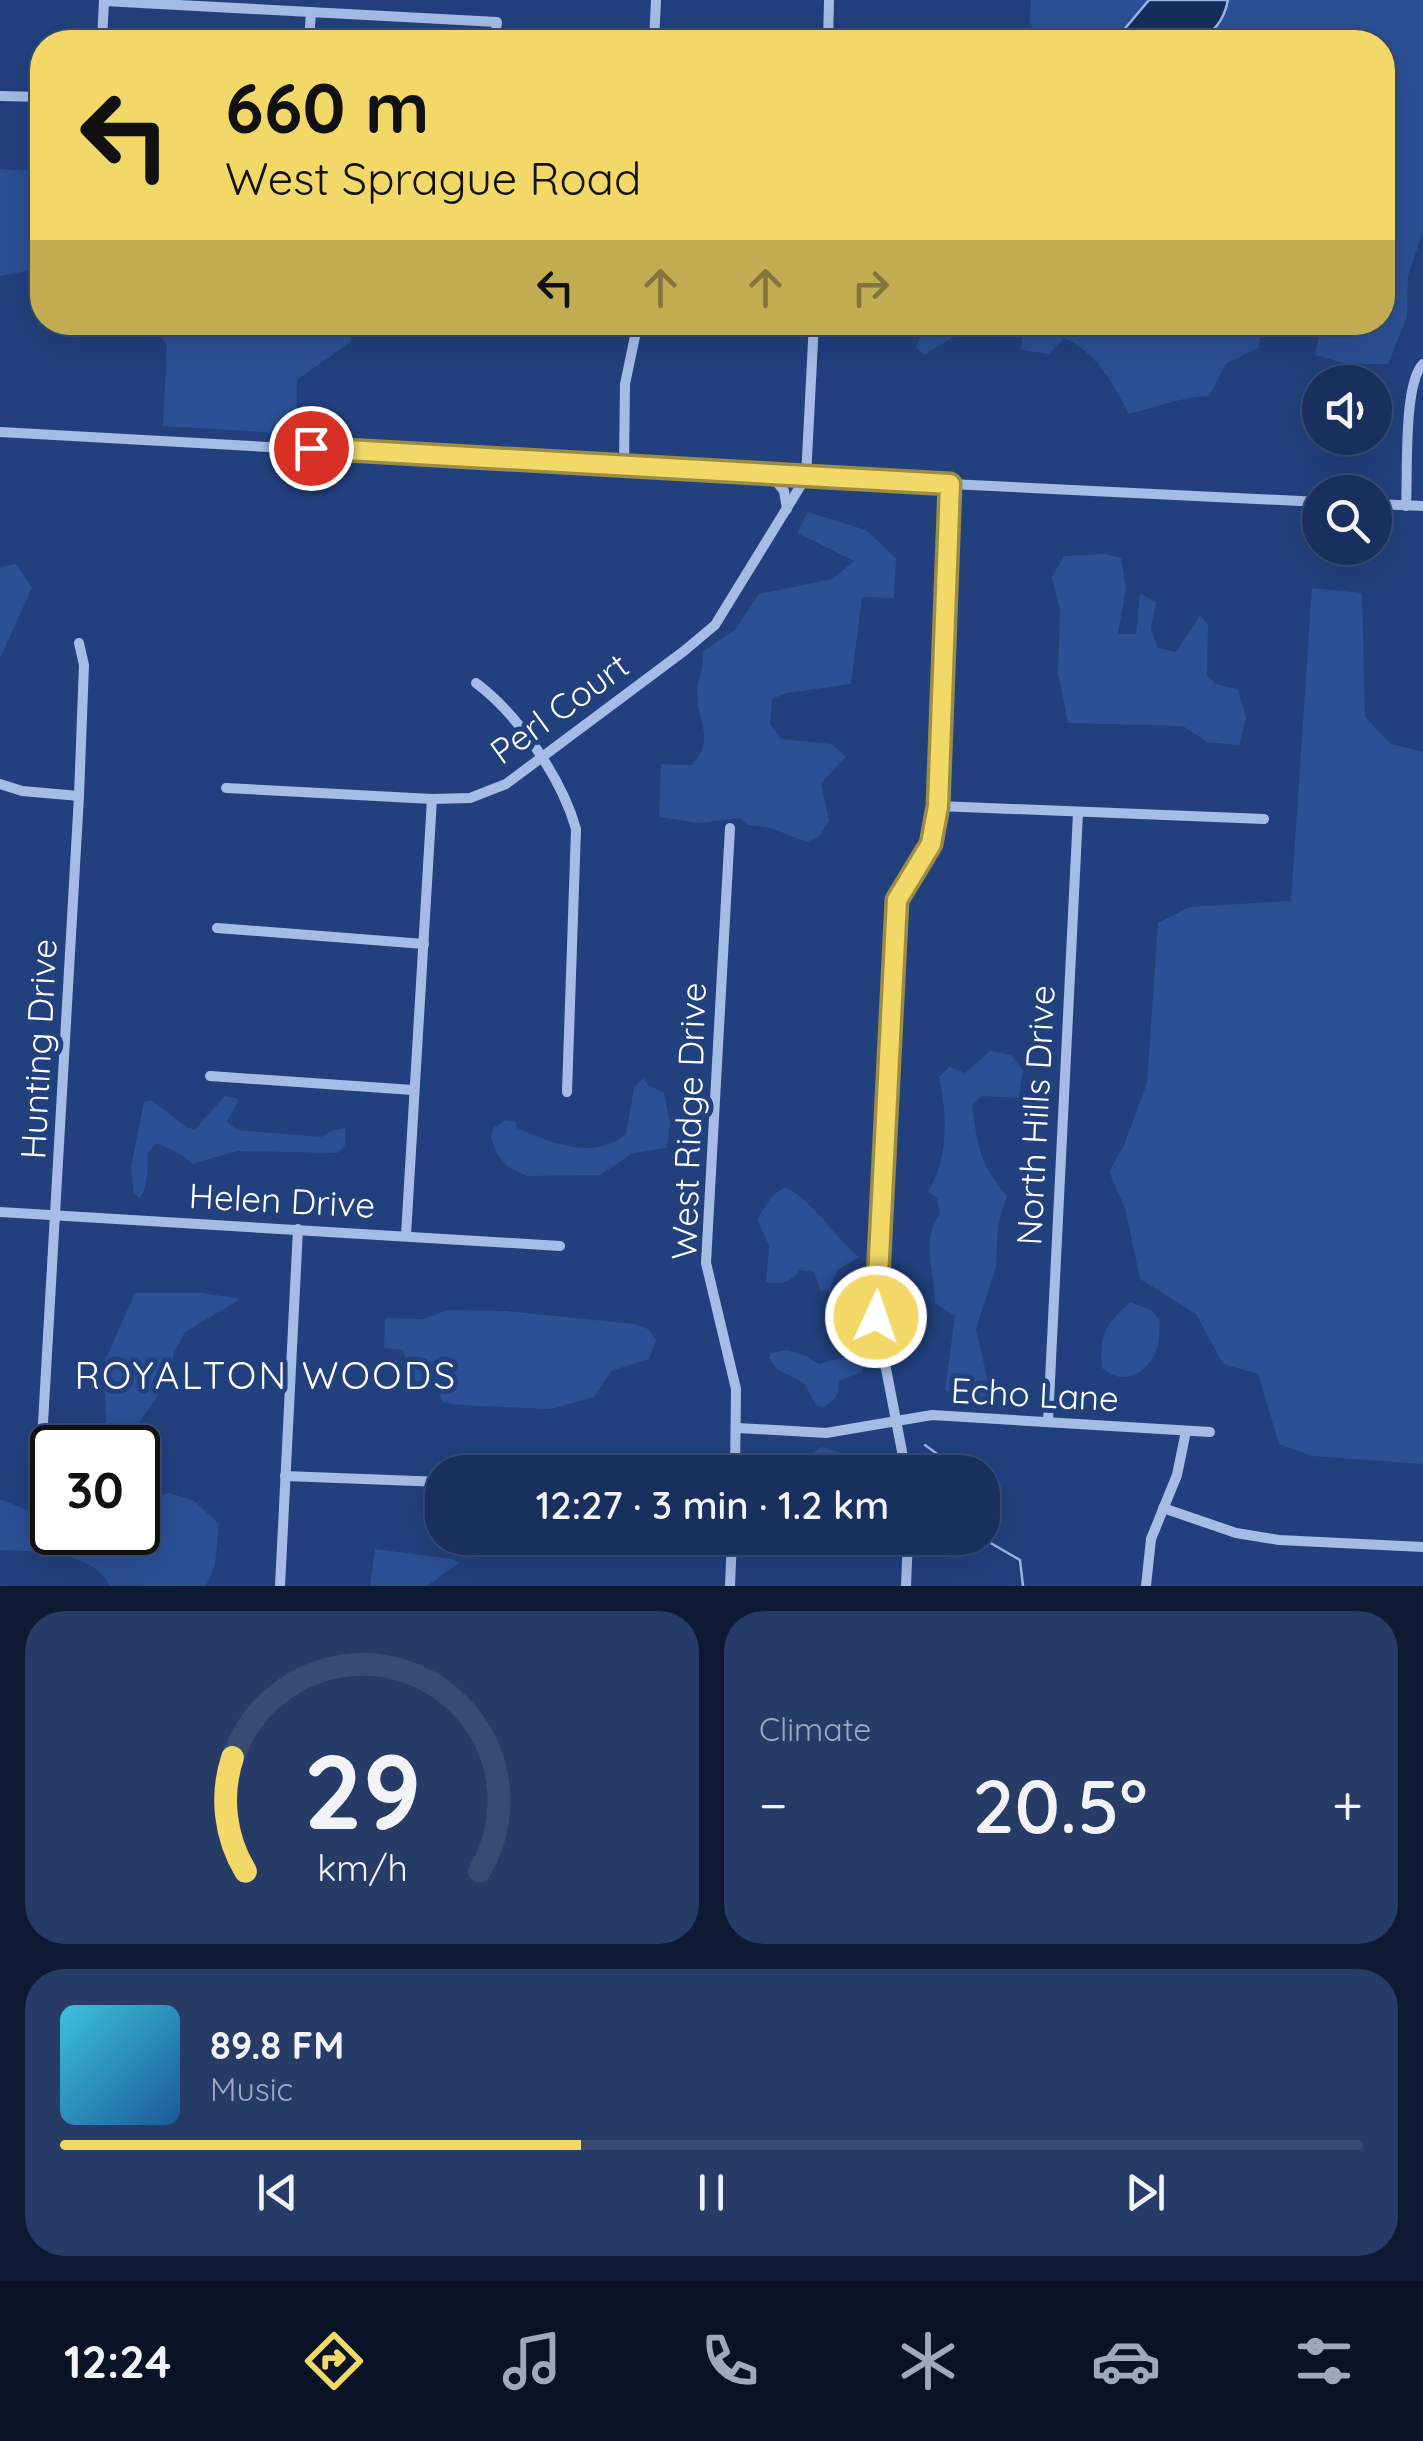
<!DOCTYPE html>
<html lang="en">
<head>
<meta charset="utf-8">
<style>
	body { margin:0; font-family:Quicksand,sans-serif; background:#263c67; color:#f1f3f6; height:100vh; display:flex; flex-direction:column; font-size:38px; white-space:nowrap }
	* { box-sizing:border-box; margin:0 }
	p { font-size:32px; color:#9fa9bc }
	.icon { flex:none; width:55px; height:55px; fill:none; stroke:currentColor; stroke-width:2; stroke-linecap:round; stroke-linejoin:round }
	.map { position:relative; height:1586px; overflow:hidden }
	.sheet { display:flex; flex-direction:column; gap:25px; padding:25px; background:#0e1a34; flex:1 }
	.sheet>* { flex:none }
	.hud { position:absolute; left:30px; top:30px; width:1365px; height:305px; border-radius:40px; box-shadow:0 10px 40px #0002,0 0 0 2px #374b73; background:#f2d867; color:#111; overflow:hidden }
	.buttons { position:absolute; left:1302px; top:365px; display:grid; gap:20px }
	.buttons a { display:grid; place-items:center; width:90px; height:90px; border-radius:50%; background:#19305e; box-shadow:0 10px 40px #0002,0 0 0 2px #374b73; font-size:50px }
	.speed { position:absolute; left:30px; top:1425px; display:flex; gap:20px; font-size:50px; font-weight:700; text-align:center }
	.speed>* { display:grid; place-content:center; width:130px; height:130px; border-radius:50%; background:#19305e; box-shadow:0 10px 40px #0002,0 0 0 2px #374b73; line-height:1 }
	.speed .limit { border:5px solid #111; border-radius:15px; background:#fff; color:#111 }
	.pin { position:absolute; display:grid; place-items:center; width:85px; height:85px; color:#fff; margin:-42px; border:5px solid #fff; border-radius:50%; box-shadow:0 2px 10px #0007 }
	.me { position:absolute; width:110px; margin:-55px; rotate:3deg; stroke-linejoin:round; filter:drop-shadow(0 0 8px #0008) }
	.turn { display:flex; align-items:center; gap:35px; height:210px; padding:0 30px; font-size:45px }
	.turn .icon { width:130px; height:130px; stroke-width:2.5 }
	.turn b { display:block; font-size:70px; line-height:85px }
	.lanes { display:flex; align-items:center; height:95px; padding:0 30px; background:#0003; justify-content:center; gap:50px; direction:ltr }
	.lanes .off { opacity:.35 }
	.big { font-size:75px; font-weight:600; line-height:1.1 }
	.sheet .tile { flex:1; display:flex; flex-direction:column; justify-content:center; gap:15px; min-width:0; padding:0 35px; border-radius:40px; background:#263c67 }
	.sheet .dial { align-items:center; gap:0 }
	.dial svg { height:260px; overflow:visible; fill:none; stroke:#374b73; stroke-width:7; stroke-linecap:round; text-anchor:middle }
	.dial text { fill:#f1f3f6; stroke:none }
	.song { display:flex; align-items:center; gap:30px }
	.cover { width:120px; height:120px; border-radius:15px; background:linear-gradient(135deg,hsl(190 70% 55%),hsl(210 70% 35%)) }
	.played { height:10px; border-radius:5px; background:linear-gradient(90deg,#f2d867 40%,#374b73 40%) }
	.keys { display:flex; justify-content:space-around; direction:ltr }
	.heat { display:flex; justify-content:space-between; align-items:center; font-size:55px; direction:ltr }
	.sheet .tiles { flex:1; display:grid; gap:25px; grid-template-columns:1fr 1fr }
	.tile:last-child { grid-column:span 2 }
	.trip { position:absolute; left:425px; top:1455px; width:575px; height:100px; border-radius:40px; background:#19305e; box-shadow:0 10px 40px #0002,0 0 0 2px #374b73; font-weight:600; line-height:100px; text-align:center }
	.dock { display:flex; height:160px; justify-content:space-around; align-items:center; background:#0a1326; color:#9fa9bc }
	.dock .icon { width:70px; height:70px }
	.dock .active { color:#f2d867 }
	.dock b { font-size:45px; color:#f1f3f6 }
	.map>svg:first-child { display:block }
	.green { fill:#2b5095 }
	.water { fill:#172d5c; stroke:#99b5e7; stroke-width:2.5 }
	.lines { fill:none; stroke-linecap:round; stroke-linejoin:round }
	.stream { stroke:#99b5e7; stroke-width:2.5 }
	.minor { stroke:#a5bce6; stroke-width:10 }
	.route-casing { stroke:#9d8c43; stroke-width:25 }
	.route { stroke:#f2d867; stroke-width:18 }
	.labels { text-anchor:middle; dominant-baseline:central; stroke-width:10; stroke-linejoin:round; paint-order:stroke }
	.street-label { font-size:35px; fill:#fff; stroke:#21407d }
	.neighbourhood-label { font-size:38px; letter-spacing:2.5px; fill:#fff; stroke:#21407d }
</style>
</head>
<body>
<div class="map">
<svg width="1423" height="1586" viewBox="0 0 1423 1586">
	<rect width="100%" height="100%" fill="#21407d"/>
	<!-- green -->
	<g class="green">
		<polygon points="1031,0 1423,0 1423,231 1408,276 1407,317 1388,364 1347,364 1315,355 1322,323 1382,322 1382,42 1039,42 1041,39 1029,22"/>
		<polygon points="0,169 35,171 32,270 0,276"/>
		<polygon points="154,323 352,323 351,342 297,380 296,434 163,426 167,346"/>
		<polygon points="926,323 926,322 977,323 924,355 916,347"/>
		<path d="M1023,323V322L1262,323L1259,347L1226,364L1209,396C1182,397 1156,407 1129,414C1112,382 1098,354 1064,338L1049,354L1021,350Z"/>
		<path d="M808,512L866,530L896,558L894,598L862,597L851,684L787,693L772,699L770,724L781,739L832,744L846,757L821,783L829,821L819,836L807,842L768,827L747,825L741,818L699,823L659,817L661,764L692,765C716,737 697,723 697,693C697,678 705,670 702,652L736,629L759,594L832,579L854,561L797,533Z"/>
		<polygon points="1105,554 1121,558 1126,588 1118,634 1136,634 1140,594 1156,602 1151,629 1158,648 1176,652 1200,615 1208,625 1207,674 1215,684 1238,689 1246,718 1239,745 1207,742 1183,726 1068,723 1058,673 1060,610 1052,577 1064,556"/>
		<polygon points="16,564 32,588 0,658 0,567"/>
		<polygon points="1312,588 1362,593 1365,717 1391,744 1423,752 1423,1464 1312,1456 1279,1444 1258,1374 1223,1364 1196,1314 1140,1279 1125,1208 1109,1172 1124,1145 1147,1083 1158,923 1189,907 1291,901"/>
		<path d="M990,1051L1011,1055L1023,1070L1019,1098L982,1096L972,1105C978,1148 979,1162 1007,1196L998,1224L996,1267L976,1329L992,1399C974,1400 960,1400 945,1390L955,1316L935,1303C935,1272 920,1240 940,1214L937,1198L928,1191C949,1160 947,1112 939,1077L949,1067L965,1073Z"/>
		<path d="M643,1078L648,1085L664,1093L670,1123L667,1148L633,1153L600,1175L527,1176L508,1167L497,1154L491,1138L493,1128L506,1120L515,1122L517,1128C552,1143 593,1161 626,1134L634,1088Z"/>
		<path d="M225,1096L239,1099L227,1122L237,1130L321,1137L331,1131L345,1128V1146L337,1153L237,1151L192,1164L182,1155L157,1143L148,1152C147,1168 149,1184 140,1198L134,1194L131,1167L144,1102L152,1101L188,1128L195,1129Z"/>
		<path d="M785,1187C814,1200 832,1236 859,1257L837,1270L830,1290L821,1291L814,1272L800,1270C790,1283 783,1284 766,1282L769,1246L757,1219L772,1196Z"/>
		<polygon points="135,1293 203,1293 240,1299 185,1332 174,1352 171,1377 126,1441 125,1447 107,1447 104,1363"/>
		<path d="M1130,1302L1151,1310L1160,1320C1159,1328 1160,1337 1158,1345C1152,1372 1123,1388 1102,1368C1099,1334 1106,1325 1130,1302Z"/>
		<polygon points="448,1310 506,1311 634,1324 648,1329 656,1340 649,1359 611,1371 594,1397 551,1409 457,1405 443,1402 434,1381 412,1381 403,1350 384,1348 385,1318 423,1319"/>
		<path d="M787,1350L806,1356L819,1364L848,1356L864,1364L862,1372L838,1381C840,1396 835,1399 824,1407L817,1406L804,1383L777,1369L769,1358L771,1353Z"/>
		<polygon points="822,1447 841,1453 853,1472 815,1472 808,1457"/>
		<path d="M169,1493L193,1500L219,1524L215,1565L206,1586H110C91,1549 36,1552 0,1550V1499L42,1516L52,1517V1532H138V1501Z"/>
		<polygon points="375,1549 452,1559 459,1563 427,1586 370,1586"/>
	</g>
	<!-- water -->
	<path class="water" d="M1149,0H1228C1217,56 1164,43 1120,42L1117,38Z"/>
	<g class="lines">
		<!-- stream -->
		<g class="stream">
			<polyline points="925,1445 962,1472"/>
			<polyline points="982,1538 1020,1560 1023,1586"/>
		</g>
		<!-- minor -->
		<g class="minor">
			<polyline points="104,1 497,22 495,42"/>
			<polyline points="102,42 104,0"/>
			<polyline points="309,42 311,12"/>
			<polyline points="654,42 656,0"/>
			<polyline points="828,42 829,0"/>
			<polyline points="0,96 42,97"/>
			<polyline points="0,432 806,477 1320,502"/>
			<polyline points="624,465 625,384 638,322"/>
			<polyline points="772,476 784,491 787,509"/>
			<polyline points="1375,504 1423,506"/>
			<path d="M1406,506C1408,474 1403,384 1423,364"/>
			<path d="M476,683C518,714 562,779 576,829L567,1092"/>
			<polyline points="0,784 22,791 79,796"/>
			<polyline points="226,788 432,799 470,798 506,784 684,651 715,625 806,477 814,322"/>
			<polyline points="938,806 1264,819"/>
			<polyline points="730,828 706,1263 736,1389 735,1472"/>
			<polyline points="217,928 424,944"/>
			<polyline points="210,1076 413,1090"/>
			<polyline points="0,1212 560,1246"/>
			<polyline points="406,1235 432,799"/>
			<polyline points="1048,1421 1078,813"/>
			<polyline points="738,1428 826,1433 932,1415 1210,1432"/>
			<polyline points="41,1458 79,796 84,665 79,643"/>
			<polyline points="906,1472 876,1317 897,900 931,844 938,806 950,484"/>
			<polyline points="285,1476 442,1482"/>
			<polyline points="1163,1508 1236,1533 1279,1540 1423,1547"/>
			<polyline points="280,1586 298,1229"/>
			<polyline points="730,1586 732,1538"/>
			<polyline points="906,1586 908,1538"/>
			<polyline points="1146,1586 1151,1539 1177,1475 1186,1431"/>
		</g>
	</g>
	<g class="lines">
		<defs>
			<polyline id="route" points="311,448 950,484 938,806 931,844 897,900 876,1317"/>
		</defs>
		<!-- route casing -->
		<use href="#route" class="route-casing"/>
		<!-- route -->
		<use href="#route" class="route"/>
	</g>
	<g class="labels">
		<!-- street labels -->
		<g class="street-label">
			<text transform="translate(559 708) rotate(-36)">Perl Court</text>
			<text transform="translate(38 1049) rotate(-87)">Hunting Drive</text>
			<text transform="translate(1035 1115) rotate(-87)">North Hills Drive</text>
			<text transform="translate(688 1121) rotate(-88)">West Ridge Drive</text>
			<text transform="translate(282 1200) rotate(3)">Helen Drive</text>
			<text transform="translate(1035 1394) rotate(3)">Echo Lane</text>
		</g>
		<!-- neighbourhood labels -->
		<g class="neighbourhood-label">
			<text x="266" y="1375">ROYALTON WOODS</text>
		</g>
	</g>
</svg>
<div class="buttons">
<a><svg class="icon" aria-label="sound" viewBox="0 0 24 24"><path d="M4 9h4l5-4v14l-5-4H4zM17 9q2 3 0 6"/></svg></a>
<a><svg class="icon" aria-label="search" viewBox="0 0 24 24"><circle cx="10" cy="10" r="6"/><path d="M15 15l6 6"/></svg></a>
</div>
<div class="speed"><div class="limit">30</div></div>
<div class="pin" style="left:311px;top:448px;background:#d93025"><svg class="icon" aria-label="arrive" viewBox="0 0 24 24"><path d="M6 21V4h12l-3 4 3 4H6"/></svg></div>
<svg class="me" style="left:876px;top:1317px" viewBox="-20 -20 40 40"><circle r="17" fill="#f2d867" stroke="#fff" stroke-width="3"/><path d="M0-11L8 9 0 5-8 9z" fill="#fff"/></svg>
<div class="trip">12:27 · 3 min · 1.2 km</div>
<div class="hud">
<div class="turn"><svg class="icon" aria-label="left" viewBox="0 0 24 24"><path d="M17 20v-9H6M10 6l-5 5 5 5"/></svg><div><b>660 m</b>West Sprague Road</div></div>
<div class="lanes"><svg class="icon" aria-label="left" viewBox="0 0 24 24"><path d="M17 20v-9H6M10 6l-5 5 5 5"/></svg><svg class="icon off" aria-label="ahead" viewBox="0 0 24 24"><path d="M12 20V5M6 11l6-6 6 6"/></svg><svg class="icon off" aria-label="ahead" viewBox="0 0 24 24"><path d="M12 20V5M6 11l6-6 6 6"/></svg><svg class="icon off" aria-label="right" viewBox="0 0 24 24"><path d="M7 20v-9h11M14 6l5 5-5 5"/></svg></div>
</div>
</div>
<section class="sheet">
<div class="tiles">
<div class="tile dial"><svg viewBox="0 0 100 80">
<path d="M14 69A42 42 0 1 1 86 69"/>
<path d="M14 69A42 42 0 0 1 10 34" stroke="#f2d867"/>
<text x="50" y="56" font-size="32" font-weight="700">29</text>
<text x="50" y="72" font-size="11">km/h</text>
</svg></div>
<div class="tile"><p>Climate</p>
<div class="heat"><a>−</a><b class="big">20.5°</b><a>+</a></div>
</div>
<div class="tile">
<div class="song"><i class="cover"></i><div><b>89.8 FM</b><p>Music</p></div></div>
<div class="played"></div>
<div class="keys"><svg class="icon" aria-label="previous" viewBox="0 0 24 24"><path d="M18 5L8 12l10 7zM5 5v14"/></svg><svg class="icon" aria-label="pause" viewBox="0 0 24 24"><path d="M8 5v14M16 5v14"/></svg><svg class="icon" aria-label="next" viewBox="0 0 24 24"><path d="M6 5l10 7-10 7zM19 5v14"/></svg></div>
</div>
</div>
</section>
<nav class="dock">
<b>12:24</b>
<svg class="icon active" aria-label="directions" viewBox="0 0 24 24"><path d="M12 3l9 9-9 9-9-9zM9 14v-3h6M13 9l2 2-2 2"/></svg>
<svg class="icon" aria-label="music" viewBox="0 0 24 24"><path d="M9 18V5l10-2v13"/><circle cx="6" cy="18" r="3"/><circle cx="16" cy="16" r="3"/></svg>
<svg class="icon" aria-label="phone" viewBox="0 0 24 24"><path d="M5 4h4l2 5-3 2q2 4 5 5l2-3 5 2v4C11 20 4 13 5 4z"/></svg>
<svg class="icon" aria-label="climate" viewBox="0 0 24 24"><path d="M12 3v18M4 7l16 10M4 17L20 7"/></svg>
<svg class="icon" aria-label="car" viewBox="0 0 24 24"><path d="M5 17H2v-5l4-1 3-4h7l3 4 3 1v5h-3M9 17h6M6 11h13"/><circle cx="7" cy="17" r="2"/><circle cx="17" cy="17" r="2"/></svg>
<svg class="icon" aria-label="filters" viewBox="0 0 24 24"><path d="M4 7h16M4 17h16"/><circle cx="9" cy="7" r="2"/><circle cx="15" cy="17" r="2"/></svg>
</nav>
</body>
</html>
